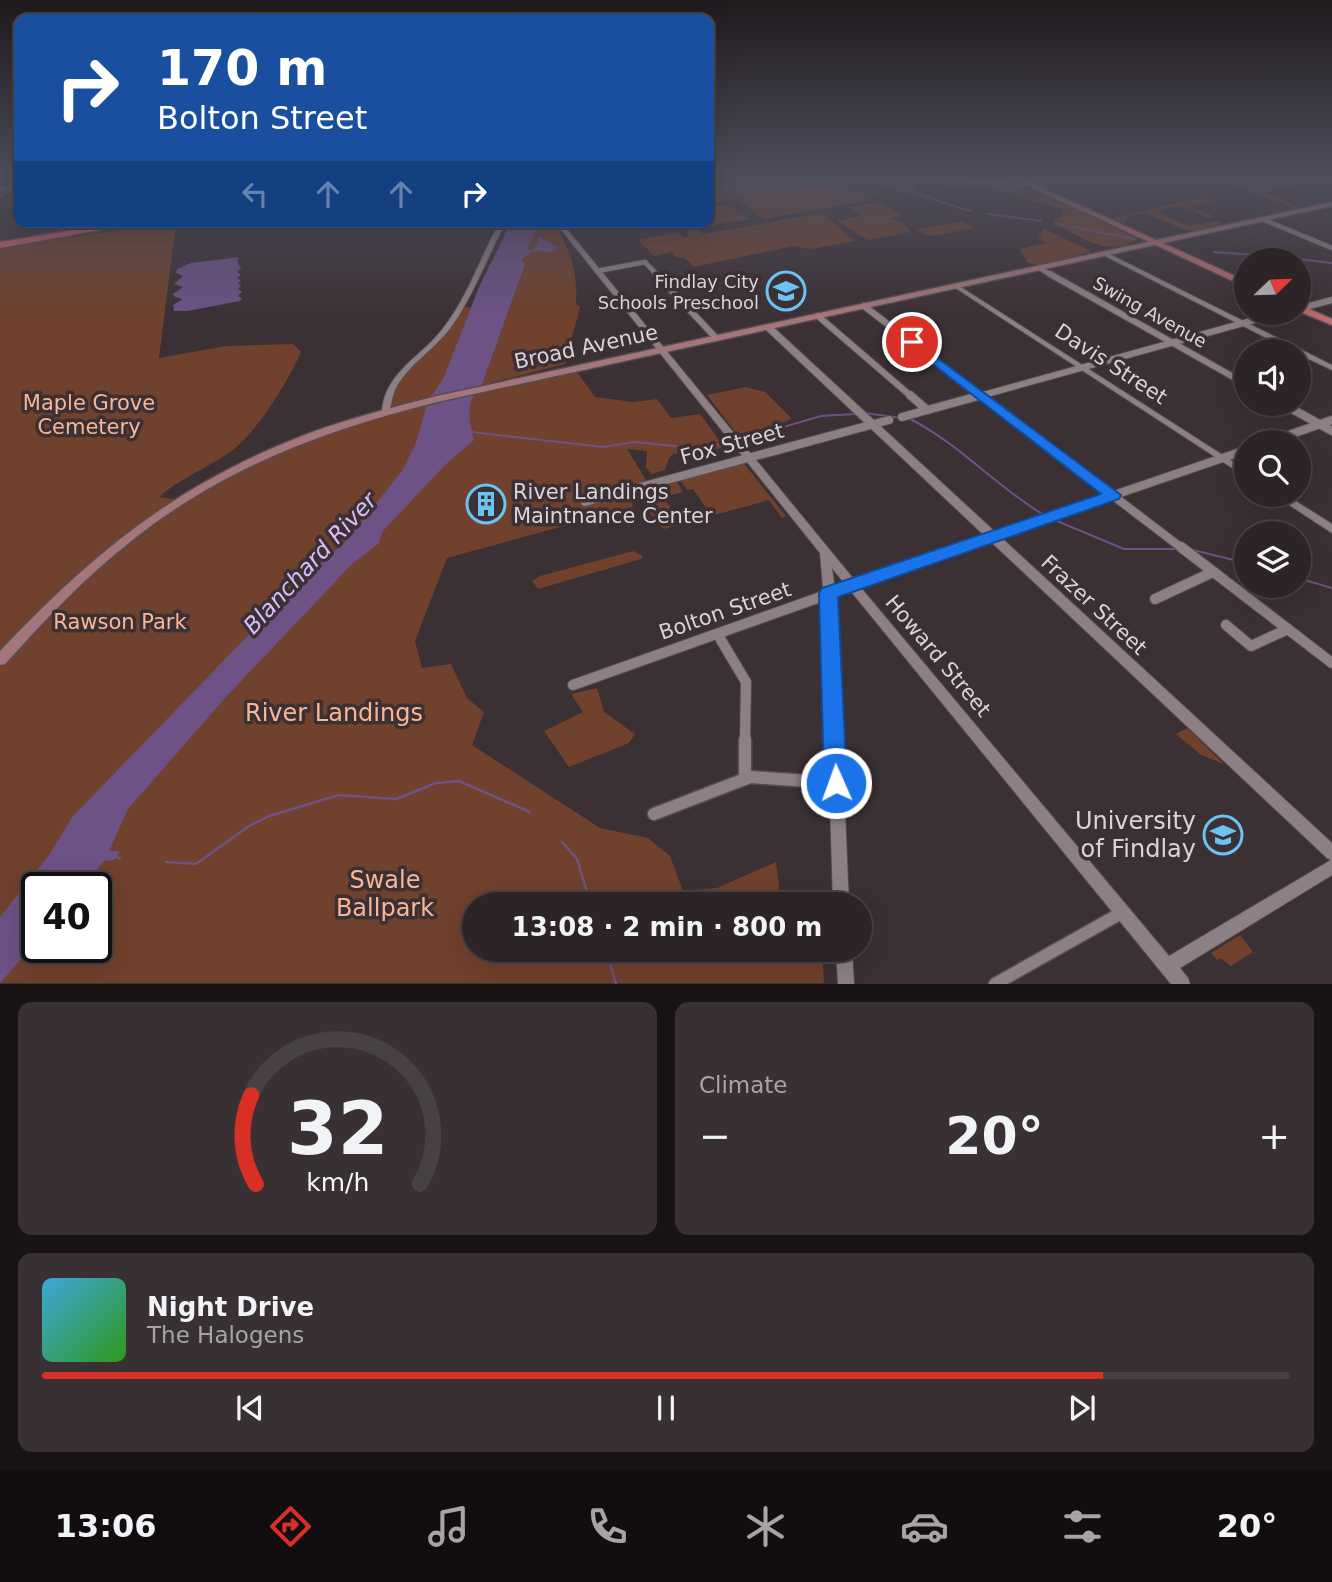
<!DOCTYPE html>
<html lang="en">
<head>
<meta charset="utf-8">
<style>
	body { margin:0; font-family:"DejaVu Sans",sans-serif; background:#383033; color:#f1f3f6; height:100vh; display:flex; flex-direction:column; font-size:26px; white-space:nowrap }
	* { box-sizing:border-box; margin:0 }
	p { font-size:23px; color:#a6a4a7 }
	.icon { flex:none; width:38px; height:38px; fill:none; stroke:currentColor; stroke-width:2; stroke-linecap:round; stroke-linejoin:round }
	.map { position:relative; height:984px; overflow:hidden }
	.panel { display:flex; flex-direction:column; gap:18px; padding:18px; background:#181415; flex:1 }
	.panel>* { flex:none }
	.top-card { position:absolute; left:14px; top:14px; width:700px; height:214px; border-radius:14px; box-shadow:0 7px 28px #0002,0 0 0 2px #484144; background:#1a4fa0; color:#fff; overflow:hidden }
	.needle { width:46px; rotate:67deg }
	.controls { position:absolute; left:1234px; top:248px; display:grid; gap:14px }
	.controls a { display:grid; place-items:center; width:77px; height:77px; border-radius:50%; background:#2c2427; box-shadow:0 7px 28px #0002,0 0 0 2px #484144; font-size:35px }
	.speed { position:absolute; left:21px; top:872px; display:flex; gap:14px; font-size:35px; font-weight:700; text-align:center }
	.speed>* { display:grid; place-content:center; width:91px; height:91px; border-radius:50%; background:#2c2427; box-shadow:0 7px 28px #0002,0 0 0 2px #484144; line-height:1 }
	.speed .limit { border:4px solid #111; border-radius:10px; background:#fff; color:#111 }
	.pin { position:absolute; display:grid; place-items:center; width:60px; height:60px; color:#fff; margin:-30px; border:4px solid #fff; border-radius:50%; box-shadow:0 2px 7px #0007 }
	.me { position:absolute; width:77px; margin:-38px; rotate:358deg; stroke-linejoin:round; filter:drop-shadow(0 0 5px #0008) }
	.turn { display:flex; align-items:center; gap:24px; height:147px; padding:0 28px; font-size:32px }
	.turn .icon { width:91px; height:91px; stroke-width:2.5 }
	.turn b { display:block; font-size:49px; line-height:60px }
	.lanes { display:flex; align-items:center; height:66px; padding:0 28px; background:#0003; justify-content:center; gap:35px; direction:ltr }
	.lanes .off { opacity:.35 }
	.big { font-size:52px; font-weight:600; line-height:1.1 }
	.panel .card { flex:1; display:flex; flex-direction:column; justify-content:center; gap:10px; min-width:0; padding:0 24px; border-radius:14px; background:#383033 }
	.panel .dial { align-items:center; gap:0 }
	.dial svg { height:182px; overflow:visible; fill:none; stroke:#484144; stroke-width:7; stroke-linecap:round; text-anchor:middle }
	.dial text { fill:#f1f3f6; stroke:none }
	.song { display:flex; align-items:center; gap:21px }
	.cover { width:84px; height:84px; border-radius:10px; background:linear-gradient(135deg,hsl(200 70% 55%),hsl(110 70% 35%)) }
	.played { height:7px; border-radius:4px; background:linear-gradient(90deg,#d93025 85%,#484144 85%) }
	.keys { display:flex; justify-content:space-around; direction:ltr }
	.heat { display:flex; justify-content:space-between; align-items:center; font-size:38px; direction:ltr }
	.panel .tiles { flex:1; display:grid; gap:18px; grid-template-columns:1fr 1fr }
	.card:last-child { grid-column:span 2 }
	.trip { position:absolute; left:462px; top:892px; width:410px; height:70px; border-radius:35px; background:#2c2427; box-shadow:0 7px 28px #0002,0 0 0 2px #484144; font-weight:600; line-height:70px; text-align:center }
	.tab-bar { display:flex; height:112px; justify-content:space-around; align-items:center; background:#120e10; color:#a6a4a7 }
	.tab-bar .icon { width:49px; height:49px }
	.tab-bar .on { color:#d93025 }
	.tab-bar b { font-size:32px; color:#f1f3f6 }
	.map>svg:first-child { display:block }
	.green { fill:#70412c; fill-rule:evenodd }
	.water { fill:#6c5285 }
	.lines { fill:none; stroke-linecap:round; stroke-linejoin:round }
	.stream-far1 { stroke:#6c5285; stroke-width:2 }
	.stream { stroke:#6c5285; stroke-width:2.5 }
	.minor-far4-casing { stroke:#564d50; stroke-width:6 }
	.minor-far3-casing { stroke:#564d50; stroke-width:8 }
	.minor-far2-casing { stroke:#564d50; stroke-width:10 }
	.minor-far1-casing { stroke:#564d50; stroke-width:12 }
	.minor-casing { stroke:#564d50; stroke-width:15 }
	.tertiary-casing { stroke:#564d50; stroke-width:2 }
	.secondary-casing { stroke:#564d50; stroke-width:3 }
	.primary-casing { stroke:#564d50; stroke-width:3 }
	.motorway-casing { stroke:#564d50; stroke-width:3 }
	.minor-far4 { stroke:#8d8084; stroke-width:4.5 }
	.minor-far3 { stroke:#8d8084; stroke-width:6 }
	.minor-far2 { stroke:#8d8084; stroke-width:8 }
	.minor-far1 { stroke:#8d8084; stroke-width:10 }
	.minor { stroke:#8d8084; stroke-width:12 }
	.tertiary { fill:#8d8084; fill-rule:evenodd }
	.secondary { fill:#a4767b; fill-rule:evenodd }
	.primary { fill:#bb6d71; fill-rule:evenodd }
	.motorway { fill:#da6065; fill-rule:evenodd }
	.route { fill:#1a73e8; stroke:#114b97; stroke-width:2 }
	.labels { text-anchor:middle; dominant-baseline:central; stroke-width:7; stroke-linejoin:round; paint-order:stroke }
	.far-poi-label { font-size:18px; fill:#dbd4d6; stroke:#3b3034; text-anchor:end }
	.far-street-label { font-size:18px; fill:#dbd4d6; stroke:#3b3034 }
	.street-label { font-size:21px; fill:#dbd4d6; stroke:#3b3034 }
	.park-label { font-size:21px; fill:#fab496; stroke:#3b3034 }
	.poi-label { font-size:21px; fill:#dbd4d6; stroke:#3b3034; text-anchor:start }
	.water-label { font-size:23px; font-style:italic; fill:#dbbcfb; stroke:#3b3034 }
	.near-park-label { font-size:24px; fill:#fab496; stroke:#3b3034 }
	.near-poi-label { font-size:24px; fill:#dbd4d6; stroke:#3b3034; text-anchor:end }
</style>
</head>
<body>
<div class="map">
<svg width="1332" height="984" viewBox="0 0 1332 984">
	<rect width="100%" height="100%" fill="#3b3034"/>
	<!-- green -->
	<g class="green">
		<path d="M709,179H881L1019,187L1076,209L1138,239C1101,260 1080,232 1053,225L1056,218H1060L1063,210L991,188L917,184L913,190L951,204L871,181L795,180L807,186L842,182L860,193L861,187L870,188L865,192L866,193L879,194L877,197L864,195L873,200L763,219L741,201L742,198L709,203Z"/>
		<polygon points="1218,179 1291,179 1305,184 1265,192 1300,207 1293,208"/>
		<path d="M1203,197L1215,202L1192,205L1193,208L1216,217L1208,218L1184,206L1161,209L1163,211L1158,213L1189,226L1216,221L1223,223C1213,226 1199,231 1189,230C1173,229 1135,199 1124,223L1112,218Z"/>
		<polygon points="876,202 884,204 902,216 891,218 902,223 911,232 868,240 837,221 863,215 848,207"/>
		<polygon points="725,204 750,219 707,226 702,222 709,222 709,207"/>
		<polygon points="816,214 823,214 855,241 812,249 793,246 694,267 685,258 675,257 672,252 654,256 638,240 678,232 683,238 690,236 685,231 697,229 703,234"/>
		<polygon points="962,221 975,228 931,236 915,230"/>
		<path d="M176,222L159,358L226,346L293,344L301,352C288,382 258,430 233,450C210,467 180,478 159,497L180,500L252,459L385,410L392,387L441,336L460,307L490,308L460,393L575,369L595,397L633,402L657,399L671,418L700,414L725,448L673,454L669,458L665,470L651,474L646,467L647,451L627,449L649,485L675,478L683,492L664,497L673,513L654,519L635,492L629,495L633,507L447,558L415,641L422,668L451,664L467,698L484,712L472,745L600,828L648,838L670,856L683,891L717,888L776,862L781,905H474V950H822L824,983H0V247ZM37,887H96V947H37Z"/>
		<path d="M546,222H554C570,249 578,273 576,304L580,307L565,364L482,385L525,265L520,259L534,251L557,247L539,236L538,243L531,250L527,249L535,232L545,230Z"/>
		<polygon points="1044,229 1089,250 1090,252 1039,265 1028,263 1020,249 1047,243 1038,238"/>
		<polygon points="746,387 765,392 791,418 790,420 742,435 737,434 707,395"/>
		<polygon points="741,460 786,516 782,518 769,500 664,529 658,525 708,511 693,489 687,490 681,481 681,476"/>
		<polygon points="633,551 643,556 641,559 538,589 532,581 540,576"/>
		<polygon points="597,688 604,712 635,734 629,743 569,767 544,731 583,712 571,694"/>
		<polygon points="1187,728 1224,764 1201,755 1176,734"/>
		<polygon points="1240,935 1253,952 1231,966 1220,958 1217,960 1211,953"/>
	</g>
	<!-- water -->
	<g class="water">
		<path d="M511,222H546L545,230L535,232L528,249L531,250L538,243V236L557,247L554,252L534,251L521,259L525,265L482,385C466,397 468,422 474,440L445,465L383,531L378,544L351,565L226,697L128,809L109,851H120L114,860L104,861L82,887H37V941L0,983V917L49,855L73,816L297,585L345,542L402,471L416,443L428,401L444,377L479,287Z"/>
		<polygon points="239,257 237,262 241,268 237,272 241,275 237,278 241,281 238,283 241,286 238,289 242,292 238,296 242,298 240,301 187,311 174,311 173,305 183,299 175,297 173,294 183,287 174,284 183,276 176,273 177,269 191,263"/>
	</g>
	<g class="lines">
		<!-- stream-far1 -->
		<g class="stream-far1">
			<polyline points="867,182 901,182"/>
			<path d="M709,194C759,176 824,175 877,184C909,190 940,202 971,211"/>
			<polyline points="0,196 17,189"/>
			<polyline points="987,214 1041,221"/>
			<polyline points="1059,224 1134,239"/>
			<polyline points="1214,252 1271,256"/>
			<polyline points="1281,257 1332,263"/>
			<polyline points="865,413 901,418"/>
			<path d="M910,419C960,444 996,487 1044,515"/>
			<polyline points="471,432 603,447 635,442 694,448 733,442"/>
			<polyline points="739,440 821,416 855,414"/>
			<polyline points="1052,519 1124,549 1177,549"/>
			<polyline points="1189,549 1246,563"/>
			<polyline points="1298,578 1332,588"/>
		</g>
		<!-- stream -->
		<g class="stream">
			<polyline points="562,842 577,859 591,905"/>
			<polyline points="116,857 120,858"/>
			<polyline points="166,862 196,864 249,826 269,816 339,795 396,799 436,783 459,781 530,812"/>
			<polyline points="606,950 616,984"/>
		</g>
		<defs>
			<g id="minor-far4">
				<polyline points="1262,219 1332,248"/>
				<polyline points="1039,268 1053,276"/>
				<polyline points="597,271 645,262 658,276"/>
			</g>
			<g id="minor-far3">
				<polyline points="656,274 716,338"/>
				<polyline points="1050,274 1246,384"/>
				<polyline points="864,306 983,397"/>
				<polyline points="1298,309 1332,300"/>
				<polyline points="818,316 912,397"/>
				<polyline points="976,397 1280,313"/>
			</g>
			<g id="minor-far2">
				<polyline points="910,395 927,410"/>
				<polyline points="981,395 1183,549"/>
				<polyline points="1283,404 1332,431"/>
				<polyline points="902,417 982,395"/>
				<polyline points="1266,443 1332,420"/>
				<polyline points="585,502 889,420"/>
				<polyline points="956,549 1246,450"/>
			</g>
			<g id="minor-far1">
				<polyline points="1181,547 1332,663"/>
				<polyline points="1155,599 1213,572"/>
				<polyline points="1226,625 1251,646 1288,629"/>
				<polyline points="718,635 746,682 745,742"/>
				<polyline points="573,685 961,547"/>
			</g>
			<g id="minor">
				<polyline points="745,779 745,740"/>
				<polyline points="654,814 750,777 836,783"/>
				<polyline points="995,984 1123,912"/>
			</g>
			<g id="tertiary">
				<polygon points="19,185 19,189 0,191 0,187"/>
				<path d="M500,222H506C488,255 475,292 454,323C438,347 411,362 397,386C392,395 392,403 389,412H383L382,410C385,378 411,362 432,341C464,309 478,261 500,222Z"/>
				<polygon points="555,222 561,222 856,582 1169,956 1331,860 1327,858 765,329 765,325 771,325 1332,843 1332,875 1180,968 1188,978 1190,984 1171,984 832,568 836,599 849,905 833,905 824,599 820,553"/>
				<polygon points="1103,251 1332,365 1332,370 1298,354 1298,352 1294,352 1101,254 1100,253"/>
				<polygon points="956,284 1246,470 1246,477 954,287 953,286"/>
				<polygon points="1274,495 1286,495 1332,524 1332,533"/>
				<polygon points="836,950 852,950 854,984 838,984"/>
			</g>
			<path id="secondary" d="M1332,202V206L437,402C325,430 222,468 130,542C84,578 44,621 5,664L0,665V651C87,559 170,489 290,441C337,421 387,409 437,396Z"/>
			<g id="primary">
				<polygon points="1014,179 1022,179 1246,281 1246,287"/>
				<polygon points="1298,304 1332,319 1332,325 1298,311"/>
			</g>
			<g id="motorway">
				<polygon points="903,179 1028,182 1072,179 1028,186 907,181"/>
				<polygon points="123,222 144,222 0,248 0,242"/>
			</g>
		</defs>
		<!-- minor-far4 casing -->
		<use href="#minor-far4" class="minor-far4-casing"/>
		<!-- minor-far3 casing -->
		<use href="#minor-far3" class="minor-far3-casing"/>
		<!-- minor-far2 casing -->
		<use href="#minor-far2" class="minor-far2-casing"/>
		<!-- minor-far1 casing -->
		<use href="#minor-far1" class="minor-far1-casing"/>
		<!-- minor casing -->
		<use href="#minor" class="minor-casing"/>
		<!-- tertiary casing -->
		<use href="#tertiary" class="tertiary-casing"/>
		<!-- secondary casing -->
		<use href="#secondary" class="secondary-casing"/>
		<!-- primary casing -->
		<use href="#primary" class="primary-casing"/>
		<!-- motorway casing -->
		<use href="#motorway" class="motorway-casing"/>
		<!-- minor-far4 -->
		<use href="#minor-far4" class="minor-far4"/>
		<!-- minor-far3 -->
		<use href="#minor-far3" class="minor-far3"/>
		<!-- minor-far2 -->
		<use href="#minor-far2" class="minor-far2"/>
		<!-- minor-far1 -->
		<use href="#minor-far1" class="minor-far1"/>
		<!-- minor -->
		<use href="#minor" class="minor"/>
		<!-- tertiary -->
		<use href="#tertiary" class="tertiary"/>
		<!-- secondary -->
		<use href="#secondary" class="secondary"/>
		<!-- primary -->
		<use href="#primary" class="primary"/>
		<!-- motorway -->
		<use href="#motorway" class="motorway"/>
	</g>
	<!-- sky -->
	<linearGradient id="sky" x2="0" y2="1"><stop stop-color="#201a1d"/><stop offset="0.56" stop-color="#4f4e5c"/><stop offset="1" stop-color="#4f4e5c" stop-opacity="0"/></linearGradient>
	<rect width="1332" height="317" fill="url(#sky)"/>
	<!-- route -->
	<polygon class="route" points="912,339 1121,495 1119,499 838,597 847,783 844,791 836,794 828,791 824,783 819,593 822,588 1101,494 908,345 908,340"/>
	<!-- icons -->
	<defs>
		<symbol id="school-ring" viewBox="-11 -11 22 22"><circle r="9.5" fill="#3b3034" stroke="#6bc3f2" stroke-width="1.5"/><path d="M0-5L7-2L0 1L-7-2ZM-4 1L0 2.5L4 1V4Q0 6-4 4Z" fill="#6bc3f2"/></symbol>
		<symbol id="building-ring" viewBox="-11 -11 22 22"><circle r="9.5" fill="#3b3034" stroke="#6bc3f2" stroke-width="1.5"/><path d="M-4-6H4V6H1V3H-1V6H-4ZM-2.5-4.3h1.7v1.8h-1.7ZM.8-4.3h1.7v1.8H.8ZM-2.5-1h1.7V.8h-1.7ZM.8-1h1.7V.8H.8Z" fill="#6bc3f2"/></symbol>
		<symbol id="university-ring" viewBox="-11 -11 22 22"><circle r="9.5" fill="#3b3034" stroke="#6bc3f2" stroke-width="1.5"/><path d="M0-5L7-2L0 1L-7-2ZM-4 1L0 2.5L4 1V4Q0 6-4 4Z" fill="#6bc3f2"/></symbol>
	</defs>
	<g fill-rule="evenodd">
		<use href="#school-ring" x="764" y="269" width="44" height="44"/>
		<use href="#building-ring" x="464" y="482" width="44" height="44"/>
		<use href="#university-ring" x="1201" y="813" width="44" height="44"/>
	</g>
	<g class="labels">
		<!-- far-poi labels -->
		<g class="far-poi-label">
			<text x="759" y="281">Findlay City<tspan x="759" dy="21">Schools Preschool</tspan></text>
		</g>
		<!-- far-street labels -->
		<g class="far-street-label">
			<text transform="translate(1150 312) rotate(29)">Swing Avenue</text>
		</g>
		<!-- street labels -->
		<g class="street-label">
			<text transform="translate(586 347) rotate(-12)">Broad Avenue</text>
			<text transform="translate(1111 364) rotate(33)">Davis Street</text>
			<text transform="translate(732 444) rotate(-15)">Fox Street</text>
			<text transform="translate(1094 605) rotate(43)">Frazer Street</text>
			<text transform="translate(725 611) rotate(-19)">Bolton Street</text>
			<text transform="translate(938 656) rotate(50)">Howard Street</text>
		</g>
		<!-- park labels -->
		<g class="park-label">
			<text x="89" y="403">Maple Grove<tspan x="89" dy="24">Cemetery</tspan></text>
			<text x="120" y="622">Rawson Park</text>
		</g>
		<!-- poi labels -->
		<g class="poi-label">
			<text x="513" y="492">River Landings<tspan x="513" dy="24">Maintnance Center</tspan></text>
		</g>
		<!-- water labels -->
		<g class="water-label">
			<text transform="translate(310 563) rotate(-47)">Blanchard River</text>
		</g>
		<!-- near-park labels -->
		<g class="near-park-label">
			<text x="334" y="713">River Landings</text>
			<text x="385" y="880">Swale<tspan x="385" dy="28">Ballpark</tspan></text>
		</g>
		<!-- near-poi labels -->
		<g class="near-poi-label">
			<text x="1196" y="821">University<tspan x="1196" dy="28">of Findlay</tspan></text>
		</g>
	</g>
</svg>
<div class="controls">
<a><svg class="needle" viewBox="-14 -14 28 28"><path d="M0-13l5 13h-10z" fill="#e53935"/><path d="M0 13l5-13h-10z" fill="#a6a4a7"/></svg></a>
<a><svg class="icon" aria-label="sound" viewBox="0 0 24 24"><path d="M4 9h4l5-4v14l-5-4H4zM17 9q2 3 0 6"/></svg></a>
<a><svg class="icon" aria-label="search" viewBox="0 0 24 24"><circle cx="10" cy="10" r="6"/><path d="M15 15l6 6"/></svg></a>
<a><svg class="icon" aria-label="layers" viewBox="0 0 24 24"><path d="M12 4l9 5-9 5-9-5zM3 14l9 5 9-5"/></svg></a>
</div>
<div class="speed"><div class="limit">40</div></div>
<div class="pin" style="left:912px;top:342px;background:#d93025"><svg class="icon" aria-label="arrive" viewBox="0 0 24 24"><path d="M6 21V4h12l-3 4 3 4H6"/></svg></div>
<svg class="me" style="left:836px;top:783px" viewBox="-20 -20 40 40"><circle r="17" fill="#1a73e8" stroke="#fff" stroke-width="3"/><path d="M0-11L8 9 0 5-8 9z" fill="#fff"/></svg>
<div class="trip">13:08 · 2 min · 800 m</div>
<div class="top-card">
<div class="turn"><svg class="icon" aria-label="right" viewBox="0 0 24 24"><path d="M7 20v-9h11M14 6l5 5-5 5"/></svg><div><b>170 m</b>Bolton Street</div></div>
<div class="lanes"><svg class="icon off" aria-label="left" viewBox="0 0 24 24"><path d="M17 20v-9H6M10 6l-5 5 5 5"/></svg><svg class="icon off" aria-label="ahead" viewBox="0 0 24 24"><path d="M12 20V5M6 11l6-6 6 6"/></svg><svg class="icon off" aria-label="ahead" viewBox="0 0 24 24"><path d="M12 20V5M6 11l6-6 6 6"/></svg><svg class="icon" aria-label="right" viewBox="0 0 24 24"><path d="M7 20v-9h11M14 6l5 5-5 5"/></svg></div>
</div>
</div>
<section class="panel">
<div class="tiles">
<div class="card dial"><svg viewBox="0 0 100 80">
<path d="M14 69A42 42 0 1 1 86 69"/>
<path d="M14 69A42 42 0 0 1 12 30" stroke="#d93025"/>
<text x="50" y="56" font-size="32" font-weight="700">32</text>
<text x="50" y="72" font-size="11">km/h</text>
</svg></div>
<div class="card"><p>Climate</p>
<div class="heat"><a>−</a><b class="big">20°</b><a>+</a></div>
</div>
<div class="card">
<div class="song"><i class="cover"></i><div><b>Night Drive</b><p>The Halogens</p></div></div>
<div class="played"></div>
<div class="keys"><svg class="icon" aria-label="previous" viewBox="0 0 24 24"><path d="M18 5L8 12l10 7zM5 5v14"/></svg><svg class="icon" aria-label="pause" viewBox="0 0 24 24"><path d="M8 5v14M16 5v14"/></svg><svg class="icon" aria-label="next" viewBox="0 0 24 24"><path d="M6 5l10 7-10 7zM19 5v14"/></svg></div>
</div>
</div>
</section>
<nav class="tab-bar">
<b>13:06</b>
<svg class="icon on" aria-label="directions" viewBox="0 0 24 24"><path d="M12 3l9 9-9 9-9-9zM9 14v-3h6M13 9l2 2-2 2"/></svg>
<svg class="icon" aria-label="music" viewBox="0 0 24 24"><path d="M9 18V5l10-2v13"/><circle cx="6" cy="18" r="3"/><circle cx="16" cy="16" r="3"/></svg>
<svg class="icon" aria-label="phone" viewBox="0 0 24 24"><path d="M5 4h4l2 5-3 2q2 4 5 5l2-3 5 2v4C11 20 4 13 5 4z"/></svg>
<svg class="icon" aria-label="climate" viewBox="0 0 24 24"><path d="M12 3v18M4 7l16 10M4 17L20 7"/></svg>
<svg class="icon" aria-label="car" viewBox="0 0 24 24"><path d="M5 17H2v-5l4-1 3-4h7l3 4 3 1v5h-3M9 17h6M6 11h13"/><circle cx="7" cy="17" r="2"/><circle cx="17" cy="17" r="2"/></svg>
<svg class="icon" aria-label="filters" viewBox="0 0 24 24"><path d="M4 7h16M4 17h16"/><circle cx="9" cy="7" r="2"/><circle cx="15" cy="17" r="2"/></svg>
<b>20°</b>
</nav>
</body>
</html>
